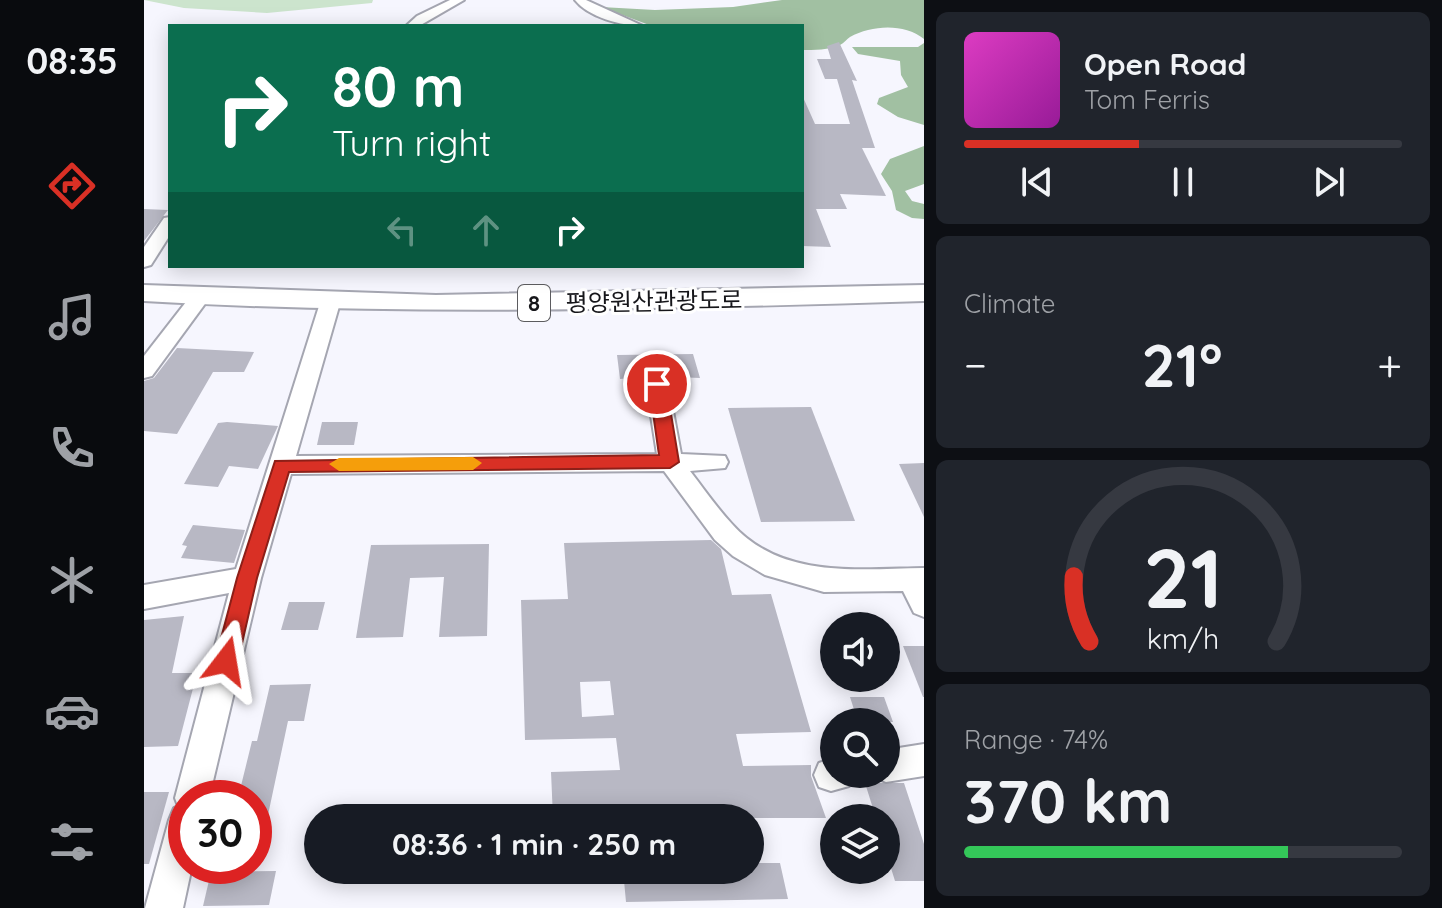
<!DOCTYPE html>
<html lang="en">
<head>
<meta charset="utf-8">
<style>
	body { margin:0; font-family:Quicksand,"Noto Sans KR",sans-serif; background:#20242c; color:#f1f3f6; height:100vh; display:flex; flex-direction:column; font-size:30px; white-space:nowrap }
	* { box-sizing:border-box; margin:0 }
	p { font-size:26px; color:#9ea1a6 }
	.icon { flex:none; width:44px; height:44px; fill:none; stroke:currentColor; stroke-width:2; stroke-linecap:round; stroke-linejoin:round }
	.map { position:relative; flex:1; overflow:hidden }
	.panel { display:flex; flex-direction:column; gap:12px; padding:12px; background:#0d0f14; width:518px }
	.panel>* { flex:none }
	.hud { position:absolute; left:24px; top:24px; width:636px; height:244px; border-radius:0px; box-shadow:0 4px 20px #0003; background:#0b6e4f; color:#fff; overflow:hidden }
	.buttons { position:absolute; left:676px; top:612px; display:grid; gap:16px }
	.buttons a { display:grid; place-items:center; width:80px; height:80px; border-radius:50%; background:#171b24; box-shadow:0 4px 20px #0003; font-size:40px }
	.speed { position:absolute; left:24px; top:780px; display:flex; gap:16px; font-size:40px; font-weight:700; text-align:center }
	.speed>* { display:grid; place-content:center; width:104px; height:104px; border-radius:50%; background:#171b24; box-shadow:0 4px 20px #0003; line-height:1 }
	.speed .limit { border:12px solid #d22; background:#fff; color:#111 }
	.pin { position:absolute; display:grid; place-items:center; width:68px; height:68px; color:#fff; margin:-34px; border:4px solid #fff; border-radius:50%; box-shadow:0 2px 8px #0007 }
	.me { position:absolute; width:88px; margin:-44px; rotate:14deg; stroke-linejoin:round; filter:drop-shadow(0 0 6px #0008) }
	.turn { display:flex; align-items:center; gap:28px; height:168px; padding:0 32px; font-size:36px }
	.turn .icon { width:104px; height:104px; stroke-width:2.5 }
	.turn b { display:block; font-size:56px; line-height:68px }
	.lanes { display:flex; align-items:center; height:76px; padding:0 32px; background:#0003; justify-content:center; gap:40px; direction:ltr }
	.lanes .off { opacity:.35 }
	.big { font-size:60px; font-weight:700; line-height:1.1 }
	.panel .tile { flex:1; display:flex; flex-direction:column; justify-content:center; gap:12px; min-width:0; padding:0 28px; border-radius:12px; background:#20242c }
	.panel .dial { align-items:center; gap:0 }
	.dial svg { height:208px; overflow:visible; fill:none; stroke:#363941; stroke-width:7; stroke-linecap:round; text-anchor:middle }
	.dial text { fill:#f1f3f6; stroke:none }
	.song { display:flex; align-items:center; gap:24px }
	.cover { width:96px; height:96px; border-radius:12px; background:linear-gradient(135deg,hsl(310 70% 55%),hsl(300 70% 35%)) }
	.played { height:8px; border-radius:4px; background:linear-gradient(90deg,#d93025 40%,#363941 40%) }
	.keys { display:flex; justify-content:space-around; direction:ltr }
	.heat { display:flex; justify-content:space-between; align-items:center; font-size:44px; direction:ltr }
	.charge { height:12px; border-radius:6px; background:linear-gradient(90deg,#34c759 74%,#363941 0) }
	.trip { position:absolute; left:160px; top:804px; width:460px; height:80px; border-radius:40px; background:#171b24; box-shadow:0 4px 20px #0003; font-weight:700; line-height:80px; text-align:center }
	main { display:flex; flex:1; min-height:0 }
	.dock { display:flex; flex-direction:column; width:144px; justify-content:space-around; align-items:center; background:#090b0e; color:#9ea1a6 }
	.dock .icon { width:56px; height:56px }
	.dock .active { color:#d93025 }
	.dock b { font-size:36px; color:#f1f3f6 }
	.map>svg:first-child { display:block }
	.green { fill:#cce4cd }
	.forest { fill:#a1c0a2 }
	.building { fill:#b8b8c4; fill-rule:evenodd }
	.lines { fill:none; stroke-linecap:round; stroke-linejoin:round }
	.minor-casing { stroke:#a5a6b1; stroke-width:4 }
	.highway-casing { stroke:#a5a6b1; stroke-width:4 }
	.minor { fill:#fff; fill-rule:evenodd }
	.highway { fill:#fff; fill-rule:evenodd }
	.route { fill:#d93025; stroke:#8d1f18; stroke-width:2 }
	.slow { fill:#f59e0b }
	.labels { text-anchor:middle; dominant-baseline:central; stroke-width:6; stroke-linejoin:round; paint-order:stroke }
	.shield { fill:#fff; stroke:#5c5c5f; stroke-width:2 }
	.shield-label { font-size:22px; font-weight:bold; fill:#16161a }
	.street-label { font-size:24px; fill:#16161a; stroke:#fff }
</style>
</head>
<body>
<main>
<nav class="dock">
<b>08:35</b>
<svg class="icon active" aria-label="directions" viewBox="0 0 24 24"><path d="M12 3l9 9-9 9-9-9zM9 14v-3h6M13 9l2 2-2 2"/></svg>
<svg class="icon" aria-label="music" viewBox="0 0 24 24"><path d="M9 18V5l10-2v13"/><circle cx="6" cy="18" r="3"/><circle cx="16" cy="16" r="3"/></svg>
<svg class="icon" aria-label="phone" viewBox="0 0 24 24"><path d="M5 4h4l2 5-3 2q2 4 5 5l2-3 5 2v4C11 20 4 13 5 4z"/></svg>
<svg class="icon" aria-label="climate" viewBox="0 0 24 24"><path d="M12 3v18M4 7l16 10M4 17L20 7"/></svg>
<svg class="icon" aria-label="car" viewBox="0 0 24 24"><path d="M5 17H2v-5l4-1 3-4h7l3 4 3 1v5h-3M9 17h6M6 11h13"/><circle cx="7" cy="17" r="2"/><circle cx="17" cy="17" r="2"/></svg>
<svg class="icon" aria-label="filters" viewBox="0 0 24 24"><path d="M4 7h16M4 17h16"/><circle cx="9" cy="7" r="2"/><circle cx="15" cy="17" r="2"/></svg>
</nav>
<div class="map">
<svg width="780" height="908" viewBox="0 0 780 908">
	<rect width="100%" height="100%" fill="#f6f6fe"/>
	<!-- green -->
	<polygon class="green" points="0,0 229,0 228,3 123,13 40,8"/>
	<!-- forest -->
	<g class="forest">
		<path d="M638,0H780V125L754,117L733,104L735,98L764,87L757,75L756,61L714,54L708,47H774L780,43V39C760,23 728,25 706,37C703,39 700,43 696,45C686,50 669,50 658,50V26H508L457,7L511,10L589,7Z"/>
		<polygon points="780,146 780,184 761,191 768,201 780,204 780,219 768,218 752,210 748,191 737,174 746,159"/>
	</g>
	<!-- building -->
	<g class="building">
		<polygon points="695,42 713,81 708,80 731,148 718,148 742,196 696,194 703,209 672,209 687,247 658,246 658,95 671,124 706,124 693,79 681,79 673,59 687,59 683,46"/>
		<polygon points="0,209 24,210 0,241"/>
		<polygon points="33,348 110,352 100,372 69,372 33,434 0,431 0,381 10,378"/>
		<polygon points="549,354 556,378 505,376 476,379 473,355"/>
		<polygon points="667,407 711,521 617,522 584,408"/>
		<polygon points="83,422 134,426 114,469 85,466 74,487 40,484 74,423"/>
		<polygon points="178,422 214,422 210,445 173,445"/>
		<polygon points="780,463 780,517 755,464"/>
		<polygon points="49,525 101,530 90,563 37,558 43,546 38,545"/>
		<path d="M567,540L577,549L588,595L627,594L667,732L592,734L599,766L667,765V776L682,818H409L407,772L476,770L472,738L381,740L377,600L424,599L420,543ZM466,681L470,715L438,717L436,682Z"/>
		<polygon points="345,544 343,636 295,637 300,577 266,578 259,637 212,638 227,545"/>
		<polygon points="145,602 181,602 174,630 137,630"/>
		<polygon points="40,616 28,673 53,673 34,746 0,747 0,620"/>
		<polygon points="759,646 780,646 780,697 779,697"/>
		<polygon points="167,684 160,721 144,721 124,815 110,815 110,798 94,798 108,741 113,741 126,685"/>
		<polygon points="706,697 740,697 749,722 714,722"/>
		<polygon points="721,783 760,783 780,844 780,881 751,881 742,852 742,818 732,818"/>
		<polygon points="0,792 25,792 5,864 0,864"/>
		<polygon points="606,863 636,863 644,899 482,902 479,870 606,870"/>
		<polygon points="132,871 125,905 59,906 67,872"/>
	</g>
	<g class="lines">
		<defs>
			<g id="minor">
				<polygon points="306,0 320,0 275,26 262,26 273,16"/>
				<path d="M431,0H442L499,26C478,26 444,17 431,0Z"/>
				<polygon points="26,217 26,235 7,265 0,267 0,247 20,218"/>
				<polygon points="56,291 66,297 8,376 0,378 0,356 49,293"/>
				<path d="M186,297L196,303L152,456L513,454L502,384L505,379H521L524,384L537,454L581,456L584,462L581,468L546,471C560,489 573,508 588,524C637,579 714,569 780,568V617L770,613L759,591L680,592L621,575L589,556L571,540L520,471L147,474L117,578L65,798H42V866H48L39,908H1L25,820L30,808L34,806L31,798L85,593L0,609V585L92,569L176,303Z"/>
				<polygon points="780,744 780,776 742,782 730,777 729,774 742,774 742,750"/>
				<polygon points="690,758 690,774 710,774 705,786 687,791 675,787 670,775 675,763"/>
			</g>
			<path id="highway" d="M0,285L292,295L780,285V301C520,309 260,316 0,301Z"/>
		</defs>
		<!-- minor casing -->
		<use href="#minor" class="minor-casing"/>
		<!-- highway casing -->
		<use href="#highway" class="highway-casing"/>
		<!-- minor -->
		<use href="#minor" class="minor"/>
		<!-- highway -->
		<use href="#highway" class="highway"/>
	</g>
	<!-- route -->
	<polygon class="route" points="513,379 522,384 535,462 526,468 145,472 113,578 94,661 90,668 82,671 74,668 71,661 93,578 131,461 515,455 505,384"/>
	<!-- slow -->
	<polygon class="slow" points="329,457 338,463 329,470 195,471 185,464 195,458"/>
	<g class="labels">
		<!-- shield labels -->
		<rect class="shield" x="374" y="285" width="32" height="36" rx="6"/>
		<g class="shield-label">
			<text x="390" y="303">8</text>
		</g>
		<!-- street labels -->
		<g class="street-label">
			<text transform="translate(510 301) rotate(-1)">평양원산관광도로</text>
		</g>
	</g>
</svg>
<div class="buttons">
<a><svg class="icon" aria-label="sound" viewBox="0 0 24 24"><path d="M4 9h4l5-4v14l-5-4H4zM17 9q2 3 0 6"/></svg></a>
<a><svg class="icon" aria-label="search" viewBox="0 0 24 24"><circle cx="10" cy="10" r="6"/><path d="M15 15l6 6"/></svg></a>
<a><svg class="icon" aria-label="layers" viewBox="0 0 24 24"><path d="M12 4l9 5-9 5-9-5zM3 14l9 5 9-5"/></svg></a>
</div>
<div class="speed"><div class="limit">30</div></div>
<div class="pin" style="left:513px;top:384px;background:#d93025"><svg class="icon" aria-label="arrive" viewBox="0 0 24 24"><path d="M6 21V4h12l-3 4 3 4H6"/></svg></div>
<svg class="me" style="left:82px;top:661px" viewBox="-20 -20 40 40"><path d="M0-17L14 15 0 8-14 15z" fill="#d93025" stroke="#fff" stroke-width="4"/></svg>
<div class="trip">08:36 · 1 min · 250 m</div>
<div class="hud">
<div class="turn"><svg class="icon" aria-label="right" viewBox="0 0 24 24"><path d="M7 20v-9h11M14 6l5 5-5 5"/></svg><div><b>80 m</b>Turn right</div></div>
<div class="lanes"><svg class="icon off" aria-label="left" viewBox="0 0 24 24"><path d="M17 20v-9H6M10 6l-5 5 5 5"/></svg><svg class="icon off" aria-label="ahead" viewBox="0 0 24 24"><path d="M12 20V5M6 11l6-6 6 6"/></svg><svg class="icon" aria-label="right" viewBox="0 0 24 24"><path d="M7 20v-9h11M14 6l5 5-5 5"/></svg></div>
</div>
</div>
<section class="panel">
<div class="tile">
<div class="song"><i class="cover"></i><div><b>Open Road</b><p>Tom Ferris</p></div></div>
<div class="played"></div>
<div class="keys"><svg class="icon" aria-label="previous" viewBox="0 0 24 24"><path d="M18 5L8 12l10 7zM5 5v14"/></svg><svg class="icon" aria-label="pause" viewBox="0 0 24 24"><path d="M8 5v14M16 5v14"/></svg><svg class="icon" aria-label="next" viewBox="0 0 24 24"><path d="M6 5l10 7-10 7zM19 5v14"/></svg></div>
</div>
<div class="tile"><p>Climate</p>
<div class="heat"><a>−</a><b class="big">21°</b><a>+</a></div>
</div>
<div class="tile dial"><svg viewBox="0 0 100 80">
<path d="M14 69A42 42 0 1 1 86 69"/>
<path d="M14 69A42 42 0 0 1 8 44" stroke="#d93025"/>
<text x="50" y="56" font-size="32" font-weight="700">21</text>
<text x="50" y="72" font-size="11">km/h</text>
</svg></div>
<div class="tile"><p>Range · 74%</p><b class="big">370 km</b><div class="charge"></div></div>
</section>
</main>
</body>
</html>
